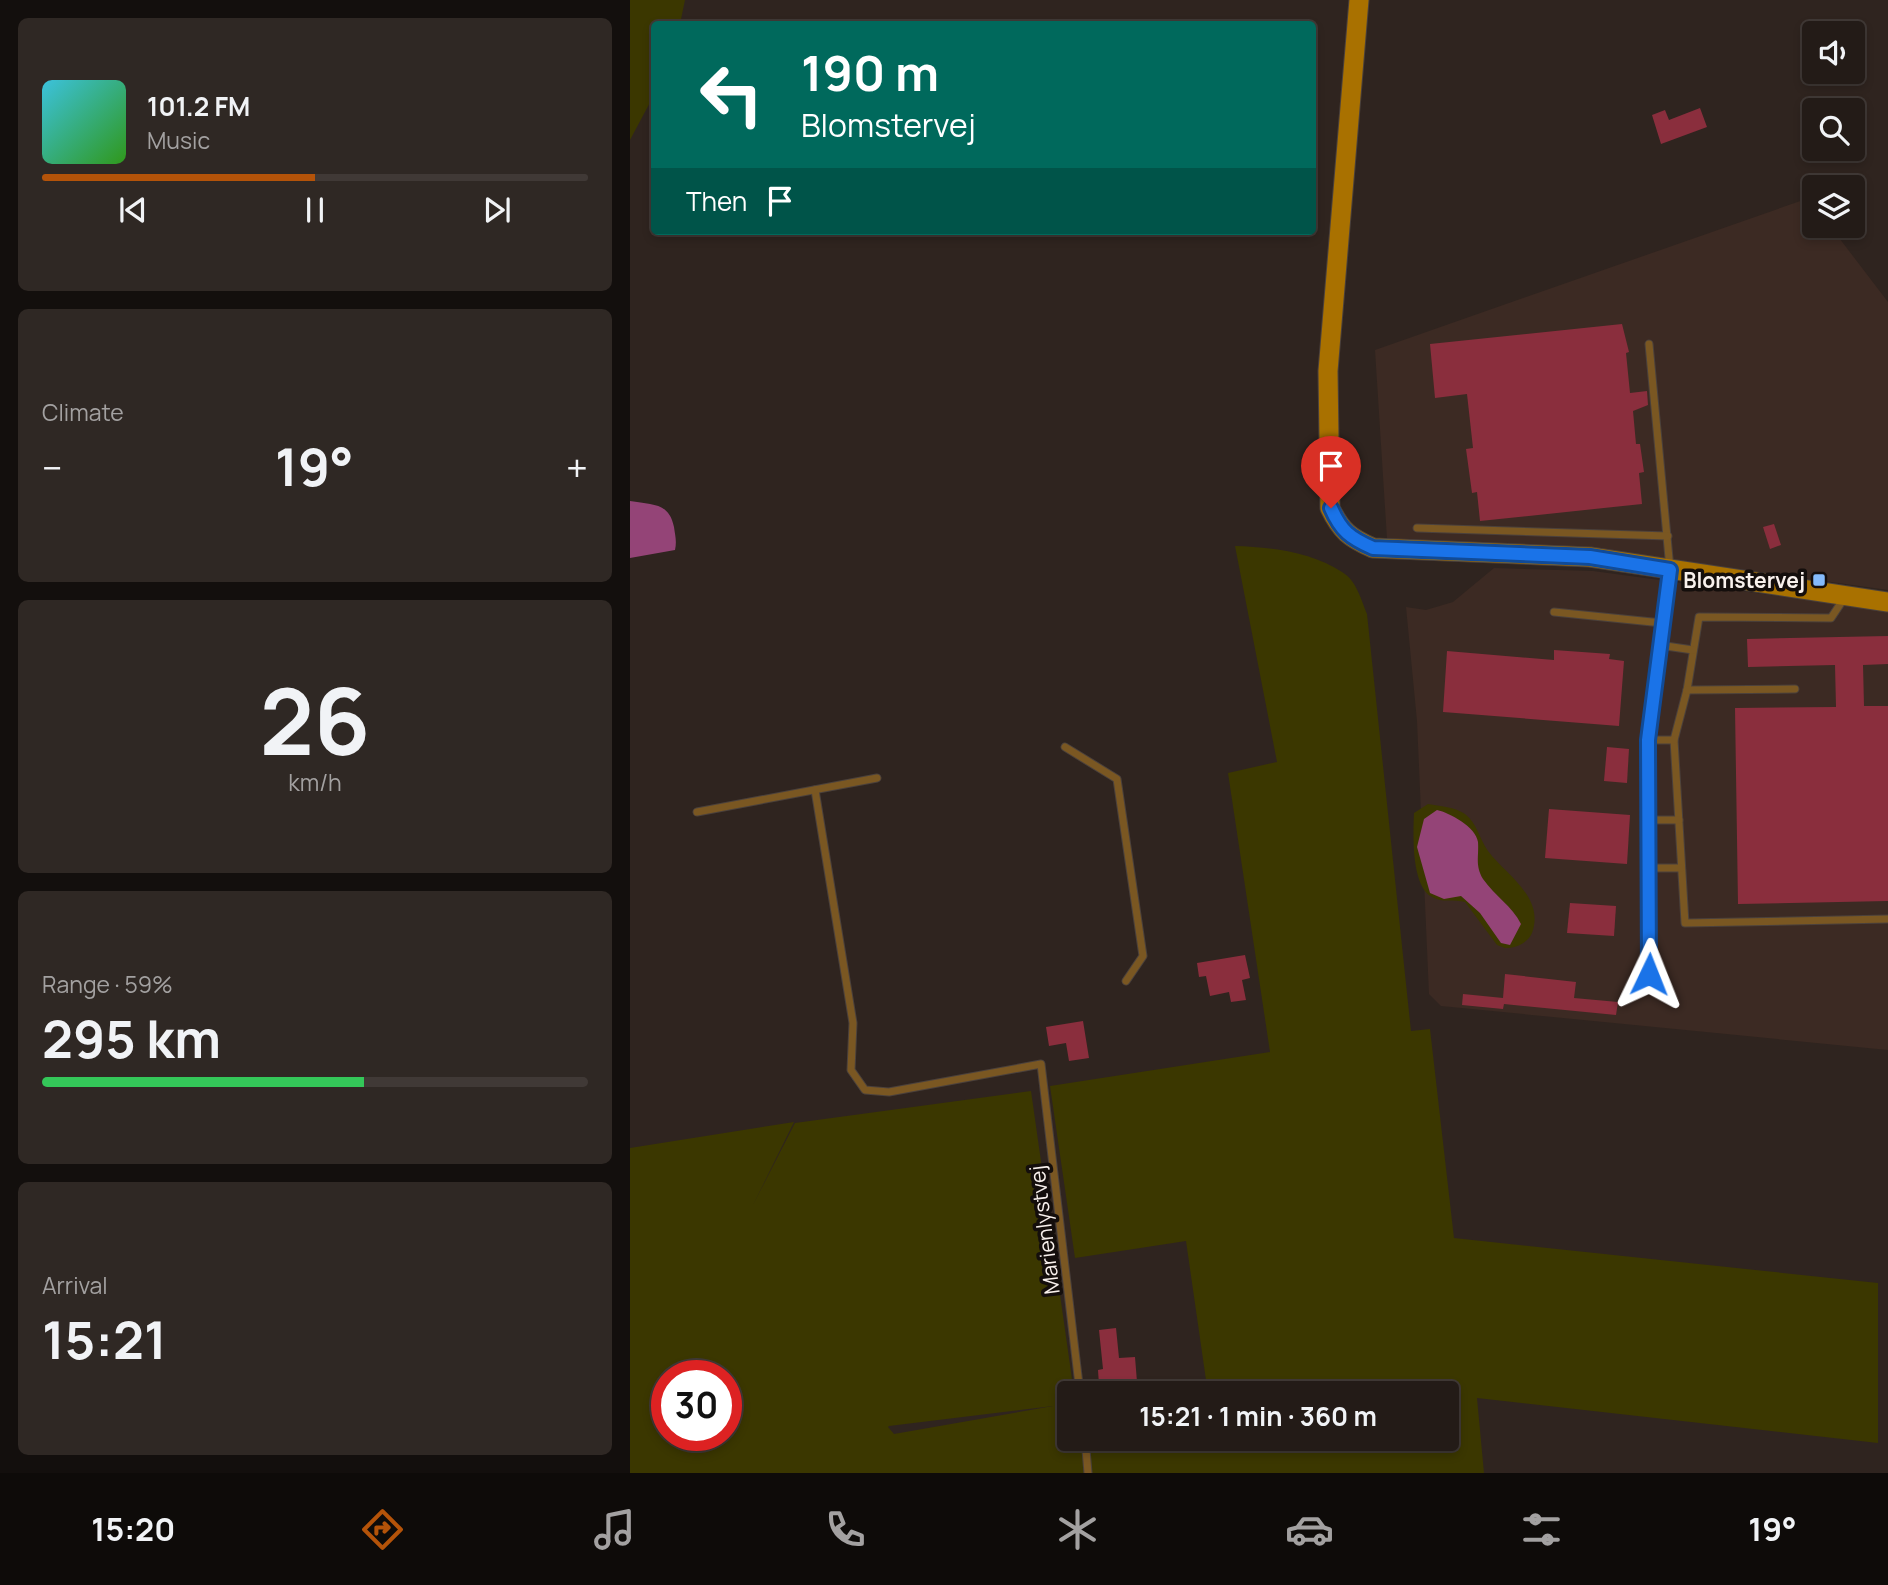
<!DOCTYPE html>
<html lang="en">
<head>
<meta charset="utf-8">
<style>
	body { margin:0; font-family:Manrope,sans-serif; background:#2f2824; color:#f1f3f6; height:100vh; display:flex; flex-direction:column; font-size:26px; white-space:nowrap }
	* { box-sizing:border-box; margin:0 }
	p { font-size:23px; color:#a3a1a1 }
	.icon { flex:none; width:38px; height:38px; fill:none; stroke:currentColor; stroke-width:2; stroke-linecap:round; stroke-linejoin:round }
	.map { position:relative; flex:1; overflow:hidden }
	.details { display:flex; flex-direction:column; gap:18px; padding:18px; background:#130f0d; width:630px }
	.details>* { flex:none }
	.top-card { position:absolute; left:21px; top:21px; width:665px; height:214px; border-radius:7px; box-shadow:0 4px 10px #0003,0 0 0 2px #403936; background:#00695c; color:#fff; overflow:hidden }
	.controls { position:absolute; left:1172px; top:21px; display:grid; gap:14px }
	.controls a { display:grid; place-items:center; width:63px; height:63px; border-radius:7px; background:#231b17; box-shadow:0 4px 10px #0003,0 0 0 2px #403936; font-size:35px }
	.speed { position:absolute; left:21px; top:1360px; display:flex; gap:14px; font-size:35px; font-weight:700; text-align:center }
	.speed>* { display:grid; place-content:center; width:91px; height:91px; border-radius:50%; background:#231b17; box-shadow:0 4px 10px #0003,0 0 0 2px #403936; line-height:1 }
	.speed .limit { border:10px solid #d22; background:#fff; color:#111 }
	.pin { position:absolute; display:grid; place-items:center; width:60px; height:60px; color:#fff; margin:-72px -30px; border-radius:50% 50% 50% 0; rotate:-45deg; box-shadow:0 0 7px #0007 }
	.pin .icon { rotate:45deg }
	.me { position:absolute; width:77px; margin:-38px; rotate:2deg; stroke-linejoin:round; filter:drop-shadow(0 0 5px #0008) }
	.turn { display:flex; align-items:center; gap:24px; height:147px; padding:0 35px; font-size:32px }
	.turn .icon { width:91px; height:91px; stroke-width:2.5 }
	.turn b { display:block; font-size:49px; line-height:60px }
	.then { display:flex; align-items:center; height:66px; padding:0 35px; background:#0003; gap:14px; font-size:26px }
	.big { font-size:52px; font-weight:700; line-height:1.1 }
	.details .tile { flex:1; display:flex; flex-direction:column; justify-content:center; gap:10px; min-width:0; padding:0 24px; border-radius:10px; background:#2f2824 }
	.details .dial { align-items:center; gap:0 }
	.dial b { font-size:91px; line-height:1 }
	.song { display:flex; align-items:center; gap:21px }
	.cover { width:84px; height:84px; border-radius:10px; background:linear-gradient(135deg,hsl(190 70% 55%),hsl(110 70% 35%)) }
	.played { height:7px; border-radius:4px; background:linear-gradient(90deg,#b45309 50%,#403936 50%) }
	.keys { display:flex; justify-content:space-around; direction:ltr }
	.heat { display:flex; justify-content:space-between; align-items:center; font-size:38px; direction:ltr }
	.charge { height:10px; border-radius:5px; background:linear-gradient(90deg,#34c759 59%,#403936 0) }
	.trip { position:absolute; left:427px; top:1381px; width:402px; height:70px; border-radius:7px; background:#231b17; box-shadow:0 4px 10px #0003,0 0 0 2px #403936; font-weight:700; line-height:70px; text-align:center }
	.menu { display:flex; height:112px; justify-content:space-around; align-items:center; background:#0e0b09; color:#a3a1a1 }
	.menu .icon { width:49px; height:49px }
	.menu .selected { color:#b45309 }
	.menu b { font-size:32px; color:#f1f3f6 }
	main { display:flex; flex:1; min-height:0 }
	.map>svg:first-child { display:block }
	.built { fill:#3c2a23 }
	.green { fill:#3b3700; fill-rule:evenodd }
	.water { fill:#944477 }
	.building { fill:#8a2e3d }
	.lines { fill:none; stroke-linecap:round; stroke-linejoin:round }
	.lane-casing { stroke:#4b413c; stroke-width:9 }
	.street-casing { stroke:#4b413c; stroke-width:16 }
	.secondary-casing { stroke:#4b413c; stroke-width:21 }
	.lane { stroke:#7a5722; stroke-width:7 }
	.street { stroke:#7a5722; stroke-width:14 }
	.secondary { stroke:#a97100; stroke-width:19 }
	.route-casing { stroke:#114b97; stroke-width:18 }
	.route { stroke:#1a73e8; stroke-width:12 }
	.poi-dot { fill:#85bbfb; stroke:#140e0c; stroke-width:2.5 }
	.labels { text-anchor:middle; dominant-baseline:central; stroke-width:7; stroke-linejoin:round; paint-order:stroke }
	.poi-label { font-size:21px; font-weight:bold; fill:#f9f1ed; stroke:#140e0c; text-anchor:end }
	.street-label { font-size:21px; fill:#f9f1ed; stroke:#140e0c }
</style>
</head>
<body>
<main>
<section class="details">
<div class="tile">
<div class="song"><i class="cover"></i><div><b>101.2 FM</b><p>Music</p></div></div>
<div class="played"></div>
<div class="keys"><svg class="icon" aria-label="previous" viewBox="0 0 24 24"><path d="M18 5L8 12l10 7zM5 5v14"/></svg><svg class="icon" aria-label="pause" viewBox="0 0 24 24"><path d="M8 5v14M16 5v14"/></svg><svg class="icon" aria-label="next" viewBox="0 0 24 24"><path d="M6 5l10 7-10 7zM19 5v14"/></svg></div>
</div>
<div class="tile"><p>Climate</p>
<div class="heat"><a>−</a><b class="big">19°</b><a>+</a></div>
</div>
<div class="tile dial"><b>26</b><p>km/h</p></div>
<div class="tile"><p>Range · 59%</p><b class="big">295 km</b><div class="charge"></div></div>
<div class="tile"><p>Arrival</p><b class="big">15:21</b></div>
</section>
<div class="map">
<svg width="1258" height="1473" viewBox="0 0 1258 1473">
	<rect width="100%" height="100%" fill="#2f241f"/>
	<!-- built -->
	<g class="built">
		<polygon points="1179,198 1185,206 1185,226 1200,226 1258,302 1258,590 961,548 757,539 745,350"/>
		<polygon points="864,568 963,571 1258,611 1258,1050 811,1006 799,994 787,721 776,607 796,610 823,602"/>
	</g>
	<!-- green -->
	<g class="green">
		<polygon points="0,0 55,0 50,24 24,24 24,95 0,140"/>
		<path d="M605,546C640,547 682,552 712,572C726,580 731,599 737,614L781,1031L800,1029L824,1238L1248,1283V1443L847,1398L854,1473H0V1148L164,1122L123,1205L165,1123L401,1091L444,1393H439V1438H817V1393H528L577,1387L556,1241L445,1258L420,1086L640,1052L598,773L647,762ZM37,1376H96V1435H37ZM423,1406L264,1434L258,1427L259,1426Z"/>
		<path d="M798,804C810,806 825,807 835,814C847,823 849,838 858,851C876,875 915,897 902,933C897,944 885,948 875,948L867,945L835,902C824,899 812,903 802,897C781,886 783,834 784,813Z"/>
	</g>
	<!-- water -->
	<g class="water">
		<path d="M0,501C22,505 39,502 44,527C45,535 47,541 45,550L0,558Z"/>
		<path d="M807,810C820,813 846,827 848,842C849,857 845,865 853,879C865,896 882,906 891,924L880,945L871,943L850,913L831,896L814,899L800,893L787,847L794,819Z"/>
	</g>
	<!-- building -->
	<g class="building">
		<polygon points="1070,108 1077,127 1031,144 1022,115 1035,110 1039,120"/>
		<polygon points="992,324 999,352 996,353 1000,393 1017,391 1018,405 1003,411 1006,444 1010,444 1014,472 1009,473 1012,504 850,521 847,492 842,493 836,449 843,448 837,394 805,398 800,344"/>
		<polygon points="1144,524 1151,545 1140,549 1133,527"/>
		<polygon points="1258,636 1258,664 1233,665 1234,706 1258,706 1258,901 1108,904 1105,708 1206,707 1205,665 1118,667 1117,639"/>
		<polygon points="924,650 980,654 979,659 994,661 989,726 813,712 817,651 924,660"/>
		<polygon points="977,747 999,749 997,783 974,781"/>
		<polygon points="919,809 1000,815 997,864 915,858"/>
		<polygon points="940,903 986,906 984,936 937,933"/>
		<polygon points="615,955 620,978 612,980 616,1000 601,1002 599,992 580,996 576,976 569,977 567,963"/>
		<polygon points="875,974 946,982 944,998 988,1002 986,1015 874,1004 873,1009 832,1005 833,994 873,998"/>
		<polygon points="453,1021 459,1058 439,1061 436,1043 419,1046 416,1027"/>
		<polygon points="486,1328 489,1358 505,1357 507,1382 469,1385 468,1370 473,1369 469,1330"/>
	</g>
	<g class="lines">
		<defs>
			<g id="lane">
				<polyline points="1019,344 1040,569"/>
				<polyline points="787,528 1038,536"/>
				<polyline points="1215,597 1201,618 1069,617 1057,690 1044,740 1055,923 1258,919"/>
				<polyline points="924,612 1032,623"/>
				<polyline points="1029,645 1063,650"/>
				<polyline points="1057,690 1165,689"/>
				<polyline points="1018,740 1044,740"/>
				<polyline points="435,747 487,779 513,956 496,981"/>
				<polyline points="185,790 223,1023 221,1070 235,1090 259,1092 411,1064 450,1393"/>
				<polyline points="67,812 247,778"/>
				<polyline points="1018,820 1049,820"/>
				<polyline points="1019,868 1051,868"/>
				<polyline points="455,1438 458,1473"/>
			</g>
			<polyline id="street" points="1019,974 1018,740 1040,570"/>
			<path id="secondary" d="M729,0L698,371L700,508C711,531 720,538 743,548L960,557L1258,602"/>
		</defs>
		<!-- lane casing -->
		<use href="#lane" class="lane-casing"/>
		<!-- street casing -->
		<use href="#street" class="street-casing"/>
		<!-- secondary casing -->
		<use href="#secondary" class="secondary-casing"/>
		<!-- lane -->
		<use href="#lane" class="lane"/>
		<!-- street -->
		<use href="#street" class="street"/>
		<!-- secondary -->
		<use href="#secondary" class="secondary"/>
	</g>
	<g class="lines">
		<defs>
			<path id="route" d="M701,508C711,531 720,538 743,548L960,557L1040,570L1018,740L1019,974"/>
		</defs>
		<!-- route casing -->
		<use href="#route" class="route-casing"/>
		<!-- route -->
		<use href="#route" class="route"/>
	</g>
	<!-- markers -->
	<rect class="poi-dot" x="1182" y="573" width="14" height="14" rx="3.5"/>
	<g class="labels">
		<!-- poi labels -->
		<g class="poi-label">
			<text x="1175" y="580">Blomstervej</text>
		</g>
		<!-- street labels -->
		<g class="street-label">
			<text transform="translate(414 1230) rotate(-97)">Marienlystvej</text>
		</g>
	</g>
</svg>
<div class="controls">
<a><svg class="icon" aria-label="sound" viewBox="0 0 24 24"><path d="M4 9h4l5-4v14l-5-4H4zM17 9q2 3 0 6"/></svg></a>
<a><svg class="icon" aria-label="search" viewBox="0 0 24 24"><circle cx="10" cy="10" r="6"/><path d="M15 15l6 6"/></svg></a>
<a><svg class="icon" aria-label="layers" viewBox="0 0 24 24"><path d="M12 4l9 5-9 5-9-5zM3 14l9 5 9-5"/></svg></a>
</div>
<div class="speed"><div class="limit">30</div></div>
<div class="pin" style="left:701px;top:508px;background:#d93025"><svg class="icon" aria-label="arrive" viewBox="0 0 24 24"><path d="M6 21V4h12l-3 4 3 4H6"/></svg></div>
<svg class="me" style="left:1019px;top:974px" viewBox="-20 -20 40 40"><path d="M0-17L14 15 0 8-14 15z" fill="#1a73e8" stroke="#fff" stroke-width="4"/></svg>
<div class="trip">15:21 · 1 min · 360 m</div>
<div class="top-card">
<div class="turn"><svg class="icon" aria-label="left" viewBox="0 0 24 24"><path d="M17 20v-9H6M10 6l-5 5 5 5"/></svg><div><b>190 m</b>Blomstervej</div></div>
<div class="then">Then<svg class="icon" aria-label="arrive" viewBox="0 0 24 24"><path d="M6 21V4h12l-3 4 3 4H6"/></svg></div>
</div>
</div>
</main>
<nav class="menu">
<b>15:20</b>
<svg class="icon selected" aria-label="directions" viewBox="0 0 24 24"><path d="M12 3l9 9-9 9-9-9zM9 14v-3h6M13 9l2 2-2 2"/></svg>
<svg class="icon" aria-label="music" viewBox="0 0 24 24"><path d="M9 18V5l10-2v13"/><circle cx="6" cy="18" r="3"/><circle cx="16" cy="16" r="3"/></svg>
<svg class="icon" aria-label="phone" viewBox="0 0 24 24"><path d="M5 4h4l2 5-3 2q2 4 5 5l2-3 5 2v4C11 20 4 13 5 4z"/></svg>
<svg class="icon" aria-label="climate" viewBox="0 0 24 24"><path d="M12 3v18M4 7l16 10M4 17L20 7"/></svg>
<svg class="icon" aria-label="car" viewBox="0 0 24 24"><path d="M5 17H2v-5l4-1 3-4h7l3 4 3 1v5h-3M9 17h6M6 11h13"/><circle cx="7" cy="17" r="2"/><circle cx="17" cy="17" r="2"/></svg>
<svg class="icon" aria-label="filters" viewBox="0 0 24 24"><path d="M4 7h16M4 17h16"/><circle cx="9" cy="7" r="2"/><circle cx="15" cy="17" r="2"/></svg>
<b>19°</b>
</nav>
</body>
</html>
